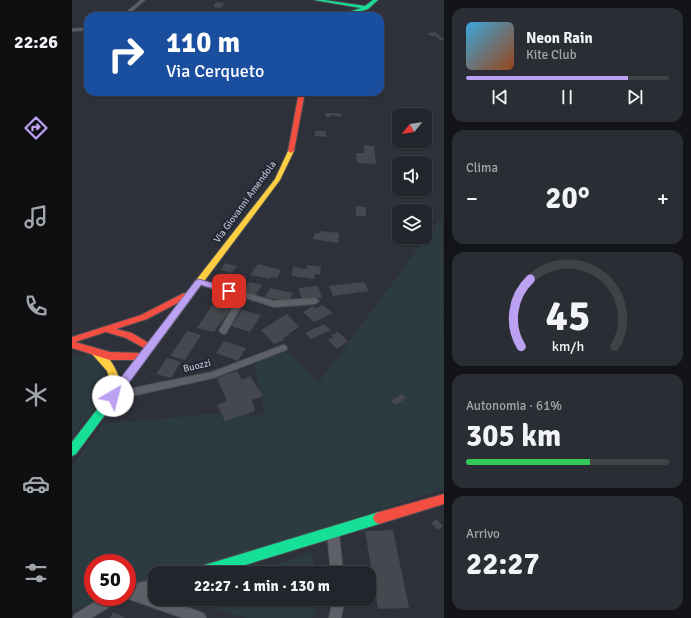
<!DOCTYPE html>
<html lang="it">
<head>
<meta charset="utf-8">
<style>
	body { margin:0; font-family:Signika,sans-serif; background:#2a2d33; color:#f1f3f6; height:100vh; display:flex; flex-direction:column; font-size:15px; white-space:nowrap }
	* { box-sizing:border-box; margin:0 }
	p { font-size:13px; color:#a2a5a9 }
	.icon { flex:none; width:22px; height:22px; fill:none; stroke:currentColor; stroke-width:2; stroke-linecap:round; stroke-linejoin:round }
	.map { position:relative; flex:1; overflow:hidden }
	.details { display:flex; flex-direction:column; gap:8px; padding:8px; background:#131418; width:247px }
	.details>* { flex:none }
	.hud { position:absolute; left:12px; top:12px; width:300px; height:84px; border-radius:12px; box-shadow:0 1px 3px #0004,0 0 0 1px #3f4247; background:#1a4fa0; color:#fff; overflow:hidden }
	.needle { width:26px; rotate:240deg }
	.tools { position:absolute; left:320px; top:108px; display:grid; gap:8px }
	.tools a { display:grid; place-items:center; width:40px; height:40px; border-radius:8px; background:#22252b; box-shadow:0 1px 3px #0004,0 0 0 1px #3f4247; font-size:20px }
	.speed { position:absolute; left:12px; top:554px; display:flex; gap:8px; font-size:20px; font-weight:700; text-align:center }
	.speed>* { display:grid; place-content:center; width:52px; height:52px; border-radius:50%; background:#22252b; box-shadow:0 1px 3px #0004,0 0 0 1px #3f4247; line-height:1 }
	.speed .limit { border:6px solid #d22; background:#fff; color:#111 }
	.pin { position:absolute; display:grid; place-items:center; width:34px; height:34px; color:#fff; margin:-17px; border-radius:8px; box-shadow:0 2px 6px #0006 }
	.me { position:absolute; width:44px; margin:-22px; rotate:37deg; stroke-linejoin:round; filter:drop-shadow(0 0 3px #0008) }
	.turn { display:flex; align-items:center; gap:14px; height:84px; padding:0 16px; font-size:18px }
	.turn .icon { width:52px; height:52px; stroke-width:2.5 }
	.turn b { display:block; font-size:28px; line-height:34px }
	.big { font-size:30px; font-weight:800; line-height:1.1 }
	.details .widget { flex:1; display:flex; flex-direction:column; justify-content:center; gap:6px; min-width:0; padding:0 14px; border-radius:12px; background:#2a2d33 }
	.details .dial { align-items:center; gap:0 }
	.dial svg { height:104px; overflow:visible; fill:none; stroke:#3f4247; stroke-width:7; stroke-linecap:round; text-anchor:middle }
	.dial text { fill:#f1f3f6; stroke:none }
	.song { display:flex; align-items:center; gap:12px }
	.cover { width:48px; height:48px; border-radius:6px; background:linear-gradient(135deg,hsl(200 70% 55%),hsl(20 70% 35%)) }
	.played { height:4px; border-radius:2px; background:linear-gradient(90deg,#bca0f2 80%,#3f4247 80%) }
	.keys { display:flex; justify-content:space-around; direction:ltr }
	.heat { display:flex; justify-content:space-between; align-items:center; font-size:22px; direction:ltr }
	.charge { height:6px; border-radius:3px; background:linear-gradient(90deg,#34c759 61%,#3f4247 0) }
	.trip { position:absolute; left:76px; top:566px; width:228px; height:40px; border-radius:12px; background:#22252b; box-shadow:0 1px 3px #0004,0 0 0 1px #3f4247; font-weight:800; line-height:40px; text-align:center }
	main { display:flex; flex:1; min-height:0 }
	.tab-bar { display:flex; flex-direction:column; width:72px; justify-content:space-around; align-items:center; background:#0e0f11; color:#a2a5a9 }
	.tab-bar .icon { width:28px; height:28px }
	.tab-bar .current { color:#bca0f2 }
	.tab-bar b { font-size:18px; color:#f1f3f6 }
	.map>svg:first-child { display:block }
	.green { fill:#2b3b3f }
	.building { fill:#45484e }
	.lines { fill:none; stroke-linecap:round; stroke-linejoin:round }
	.street-casing { stroke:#4a4c52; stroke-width:2 }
	.fast-casing { stroke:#4a4c52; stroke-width:2 }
	.slow-casing { stroke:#4a4c52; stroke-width:2 }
	.jam-casing { stroke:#4a4c52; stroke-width:2 }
	.street { fill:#5e6068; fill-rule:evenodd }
	.fast { fill:#16e098; fill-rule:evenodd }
	.slow { fill:#ffcf43; fill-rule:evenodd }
	.jam { fill:#f24e42; fill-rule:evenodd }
	.route { fill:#bca0f2; stroke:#7a689d }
	.labels { text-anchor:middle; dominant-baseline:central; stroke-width:4; stroke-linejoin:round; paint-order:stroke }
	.street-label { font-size:10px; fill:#b9bec9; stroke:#212734 }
</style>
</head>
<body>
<main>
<nav class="tab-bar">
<b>22:26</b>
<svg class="icon current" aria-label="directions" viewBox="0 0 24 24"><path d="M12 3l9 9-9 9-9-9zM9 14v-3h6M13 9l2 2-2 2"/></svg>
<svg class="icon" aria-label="music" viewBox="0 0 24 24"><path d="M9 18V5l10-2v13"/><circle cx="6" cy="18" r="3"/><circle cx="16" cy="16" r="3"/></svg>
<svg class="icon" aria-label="phone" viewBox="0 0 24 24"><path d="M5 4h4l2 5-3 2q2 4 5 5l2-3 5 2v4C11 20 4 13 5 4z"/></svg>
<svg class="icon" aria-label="climate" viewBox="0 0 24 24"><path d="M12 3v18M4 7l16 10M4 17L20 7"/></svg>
<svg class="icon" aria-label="car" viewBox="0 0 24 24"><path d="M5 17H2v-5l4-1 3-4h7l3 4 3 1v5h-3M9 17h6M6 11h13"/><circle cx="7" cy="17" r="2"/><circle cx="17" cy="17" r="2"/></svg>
<svg class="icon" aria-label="filters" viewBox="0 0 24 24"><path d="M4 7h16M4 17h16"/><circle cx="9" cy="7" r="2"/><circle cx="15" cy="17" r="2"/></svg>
</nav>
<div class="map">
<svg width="372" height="618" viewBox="0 0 372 618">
	<rect width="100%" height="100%" fill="#2e3139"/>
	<!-- green -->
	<g class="green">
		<polygon points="371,215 372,489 114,573 83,573 83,583 55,592 55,563 21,563 21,597 40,597 0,610 0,467 30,424 139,414 193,415 182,363 216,351 246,383"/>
		<polygon points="19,354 40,386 0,437 0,357"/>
		<polygon points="240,552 244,573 182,573"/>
		<polygon points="111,599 248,599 249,600 245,610 239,618 175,618"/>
	</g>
	<!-- building -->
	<g class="building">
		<polygon points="144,2 152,3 153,4 148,8 141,7"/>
		<polygon points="363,32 372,39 372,40 368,40 363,36 359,36 355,33"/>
		<polygon points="253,113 269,113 269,117 258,115 259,117 254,117"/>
		<polygon points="243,131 254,131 254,137 243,136"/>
		<polygon points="292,145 302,146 304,164 285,163 284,153 292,153"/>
		<polygon points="284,206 294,207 294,216 284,216"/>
		<polygon points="248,231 267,233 266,243 241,239 243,233 248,233"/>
		<polygon points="153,263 165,266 160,273 149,270"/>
		<polygon points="186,264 209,270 205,278 199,277 198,279 178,275"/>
		<polygon points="235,265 249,267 248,275 243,274 242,279 220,276 221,267 235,269"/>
		<polygon points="177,282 190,285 183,296 170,292"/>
		<polygon points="292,282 297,291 261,296 257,286"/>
		<polygon points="246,286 250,298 231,300 226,288"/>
		<polygon points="198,288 221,293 217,302 193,297"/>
		<polygon points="144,292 163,296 156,307 159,308 142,332 125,328 142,303 138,301"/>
		<polygon points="251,305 261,313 249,319 242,322 231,312 241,306 244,308"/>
		<polygon points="170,310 189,315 178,332 159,326"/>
		<polygon points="215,314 227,327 216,334 217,335 211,338 212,340 202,344 189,330"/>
		<polygon points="252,324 259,330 239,339 233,333"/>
		<polygon points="115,331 129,335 113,360 98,356"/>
		<polygon points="266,332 276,341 265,349 256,340 261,337 259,335"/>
		<polygon points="152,341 174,348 166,361 144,353"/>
		<polygon points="95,358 109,362 99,378 84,374"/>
		<polygon points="165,371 170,380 178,376 191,396 180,400 183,411 153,421 145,405 155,401 145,378"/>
		<polygon points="329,394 334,398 324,405 319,401"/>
		<polygon points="364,519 371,526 366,530 359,523"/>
		<polygon points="321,530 337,608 306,609 293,531"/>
		<polygon points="41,612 54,618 38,618"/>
	</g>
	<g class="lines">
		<defs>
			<g id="street">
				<polygon points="69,0 73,0 54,16 50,16"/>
				<polygon points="16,28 16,30 0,31 0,29"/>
				<polygon points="124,280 130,280 202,301 243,298 247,301 243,304 202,307 174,298 154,333 151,334 147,331 167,296 124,284 123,282"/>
				<polygon points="211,345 214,346 215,348 214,350 141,378 42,400 39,399 37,396 39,393 42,392 140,372"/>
				<polygon points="261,528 265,529 267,533 271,573 259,573 255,533 257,529"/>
				<polygon points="83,579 83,591 76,593 83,596 83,599 92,599 128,612 132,614 134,618 111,618 51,597 55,597 55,586"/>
				<polygon points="31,597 49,597 47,601 19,618 1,618 3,614"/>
				<polygon points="261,599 273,599 269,618 257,618"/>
			</g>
			<g id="fast">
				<polygon points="242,0 252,0 293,6 301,0 306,0 296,9 272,16 265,16 289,8"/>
				<polygon points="124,283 128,286 127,288 4,454 0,456 0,442 121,284"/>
				<polygon points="307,512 311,514 313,518 311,522 307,524 147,573 119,573 121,568 126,567"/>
			</g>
			<g id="slow">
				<polygon points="219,149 222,151 208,180 127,288 121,288 120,286 121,284 203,179 216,151"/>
				<path d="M25,350C40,355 47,376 51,389L50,392L46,393L42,392L35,371L20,354L22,352Z"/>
			</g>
			<g id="jam">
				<polygon points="227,92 233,92 222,151 219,153 216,151"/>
				<polygon points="112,293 115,294 116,296 115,298 75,319 44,329 60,333 80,345 82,347 80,349 74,349 54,338 34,332 3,342 38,352 70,353 73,354 75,357 73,360 38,360 0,348 0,337 69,315"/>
				<polygon points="372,494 372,504 307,524 303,522 301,518 303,514 307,512"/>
			</g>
		</defs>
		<!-- street casing -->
		<use href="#street" class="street-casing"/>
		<!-- fast casing -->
		<use href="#fast" class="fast-casing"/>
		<!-- slow casing -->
		<use href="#slow" class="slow-casing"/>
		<!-- jam casing -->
		<use href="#jam" class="jam-casing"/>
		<!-- street -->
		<use href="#street" class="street"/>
		<!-- fast -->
		<use href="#fast" class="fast"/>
		<!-- slow -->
		<use href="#slow" class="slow"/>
		<!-- jam -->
		<use href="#jam" class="jam"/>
	</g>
	<!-- route -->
	<polygon class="route" points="127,279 160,289 161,291 157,294 129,285 45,399 37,399 36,396 37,393 124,280"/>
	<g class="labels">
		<!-- street labels -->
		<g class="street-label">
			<text transform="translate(173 202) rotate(-54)">Via Giovanni Amendola</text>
			<text transform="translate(125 366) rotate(-13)">Buozzi</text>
		</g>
	</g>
</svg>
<div class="tools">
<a><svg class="needle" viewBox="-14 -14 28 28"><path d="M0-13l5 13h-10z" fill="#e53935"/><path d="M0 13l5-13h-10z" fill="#a2a5a9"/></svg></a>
<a><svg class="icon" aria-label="sound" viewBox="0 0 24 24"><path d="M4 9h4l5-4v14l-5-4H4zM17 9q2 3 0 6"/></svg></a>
<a><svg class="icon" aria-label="layers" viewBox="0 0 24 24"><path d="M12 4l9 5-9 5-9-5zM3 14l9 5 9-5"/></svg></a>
</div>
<div class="speed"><div class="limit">50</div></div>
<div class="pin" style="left:157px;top:291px;background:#d93025"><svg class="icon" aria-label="arrive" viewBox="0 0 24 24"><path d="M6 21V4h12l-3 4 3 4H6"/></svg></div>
<svg class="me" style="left:41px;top:396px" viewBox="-20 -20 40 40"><circle r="19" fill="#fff"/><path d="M0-13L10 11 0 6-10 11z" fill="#bca0f2"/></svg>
<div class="trip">22:27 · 1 min · 130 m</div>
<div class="hud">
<div class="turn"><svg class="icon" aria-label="right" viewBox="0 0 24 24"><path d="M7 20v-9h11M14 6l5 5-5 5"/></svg><div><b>110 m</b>Via Cerqueto</div></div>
</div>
</div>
<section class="details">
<div class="widget">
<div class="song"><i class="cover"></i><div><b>Neon Rain</b><p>Kite Club</p></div></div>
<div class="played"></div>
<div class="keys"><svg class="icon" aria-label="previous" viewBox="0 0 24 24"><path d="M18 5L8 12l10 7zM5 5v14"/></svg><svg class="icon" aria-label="pause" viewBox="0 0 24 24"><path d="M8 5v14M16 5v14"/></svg><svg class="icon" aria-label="next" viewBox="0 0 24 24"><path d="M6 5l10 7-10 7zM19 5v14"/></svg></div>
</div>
<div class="widget"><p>Clima</p>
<div class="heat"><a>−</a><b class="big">20°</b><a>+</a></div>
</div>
<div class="widget dial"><svg viewBox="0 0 100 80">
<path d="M14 69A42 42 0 1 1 86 69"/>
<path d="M14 69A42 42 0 0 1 21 17" stroke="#bca0f2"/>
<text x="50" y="56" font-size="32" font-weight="700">45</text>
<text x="50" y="72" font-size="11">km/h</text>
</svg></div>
<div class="widget"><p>Autonomia · 61%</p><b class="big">305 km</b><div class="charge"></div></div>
<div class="widget"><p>Arrivo</p><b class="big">22:27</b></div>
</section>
</main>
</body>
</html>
